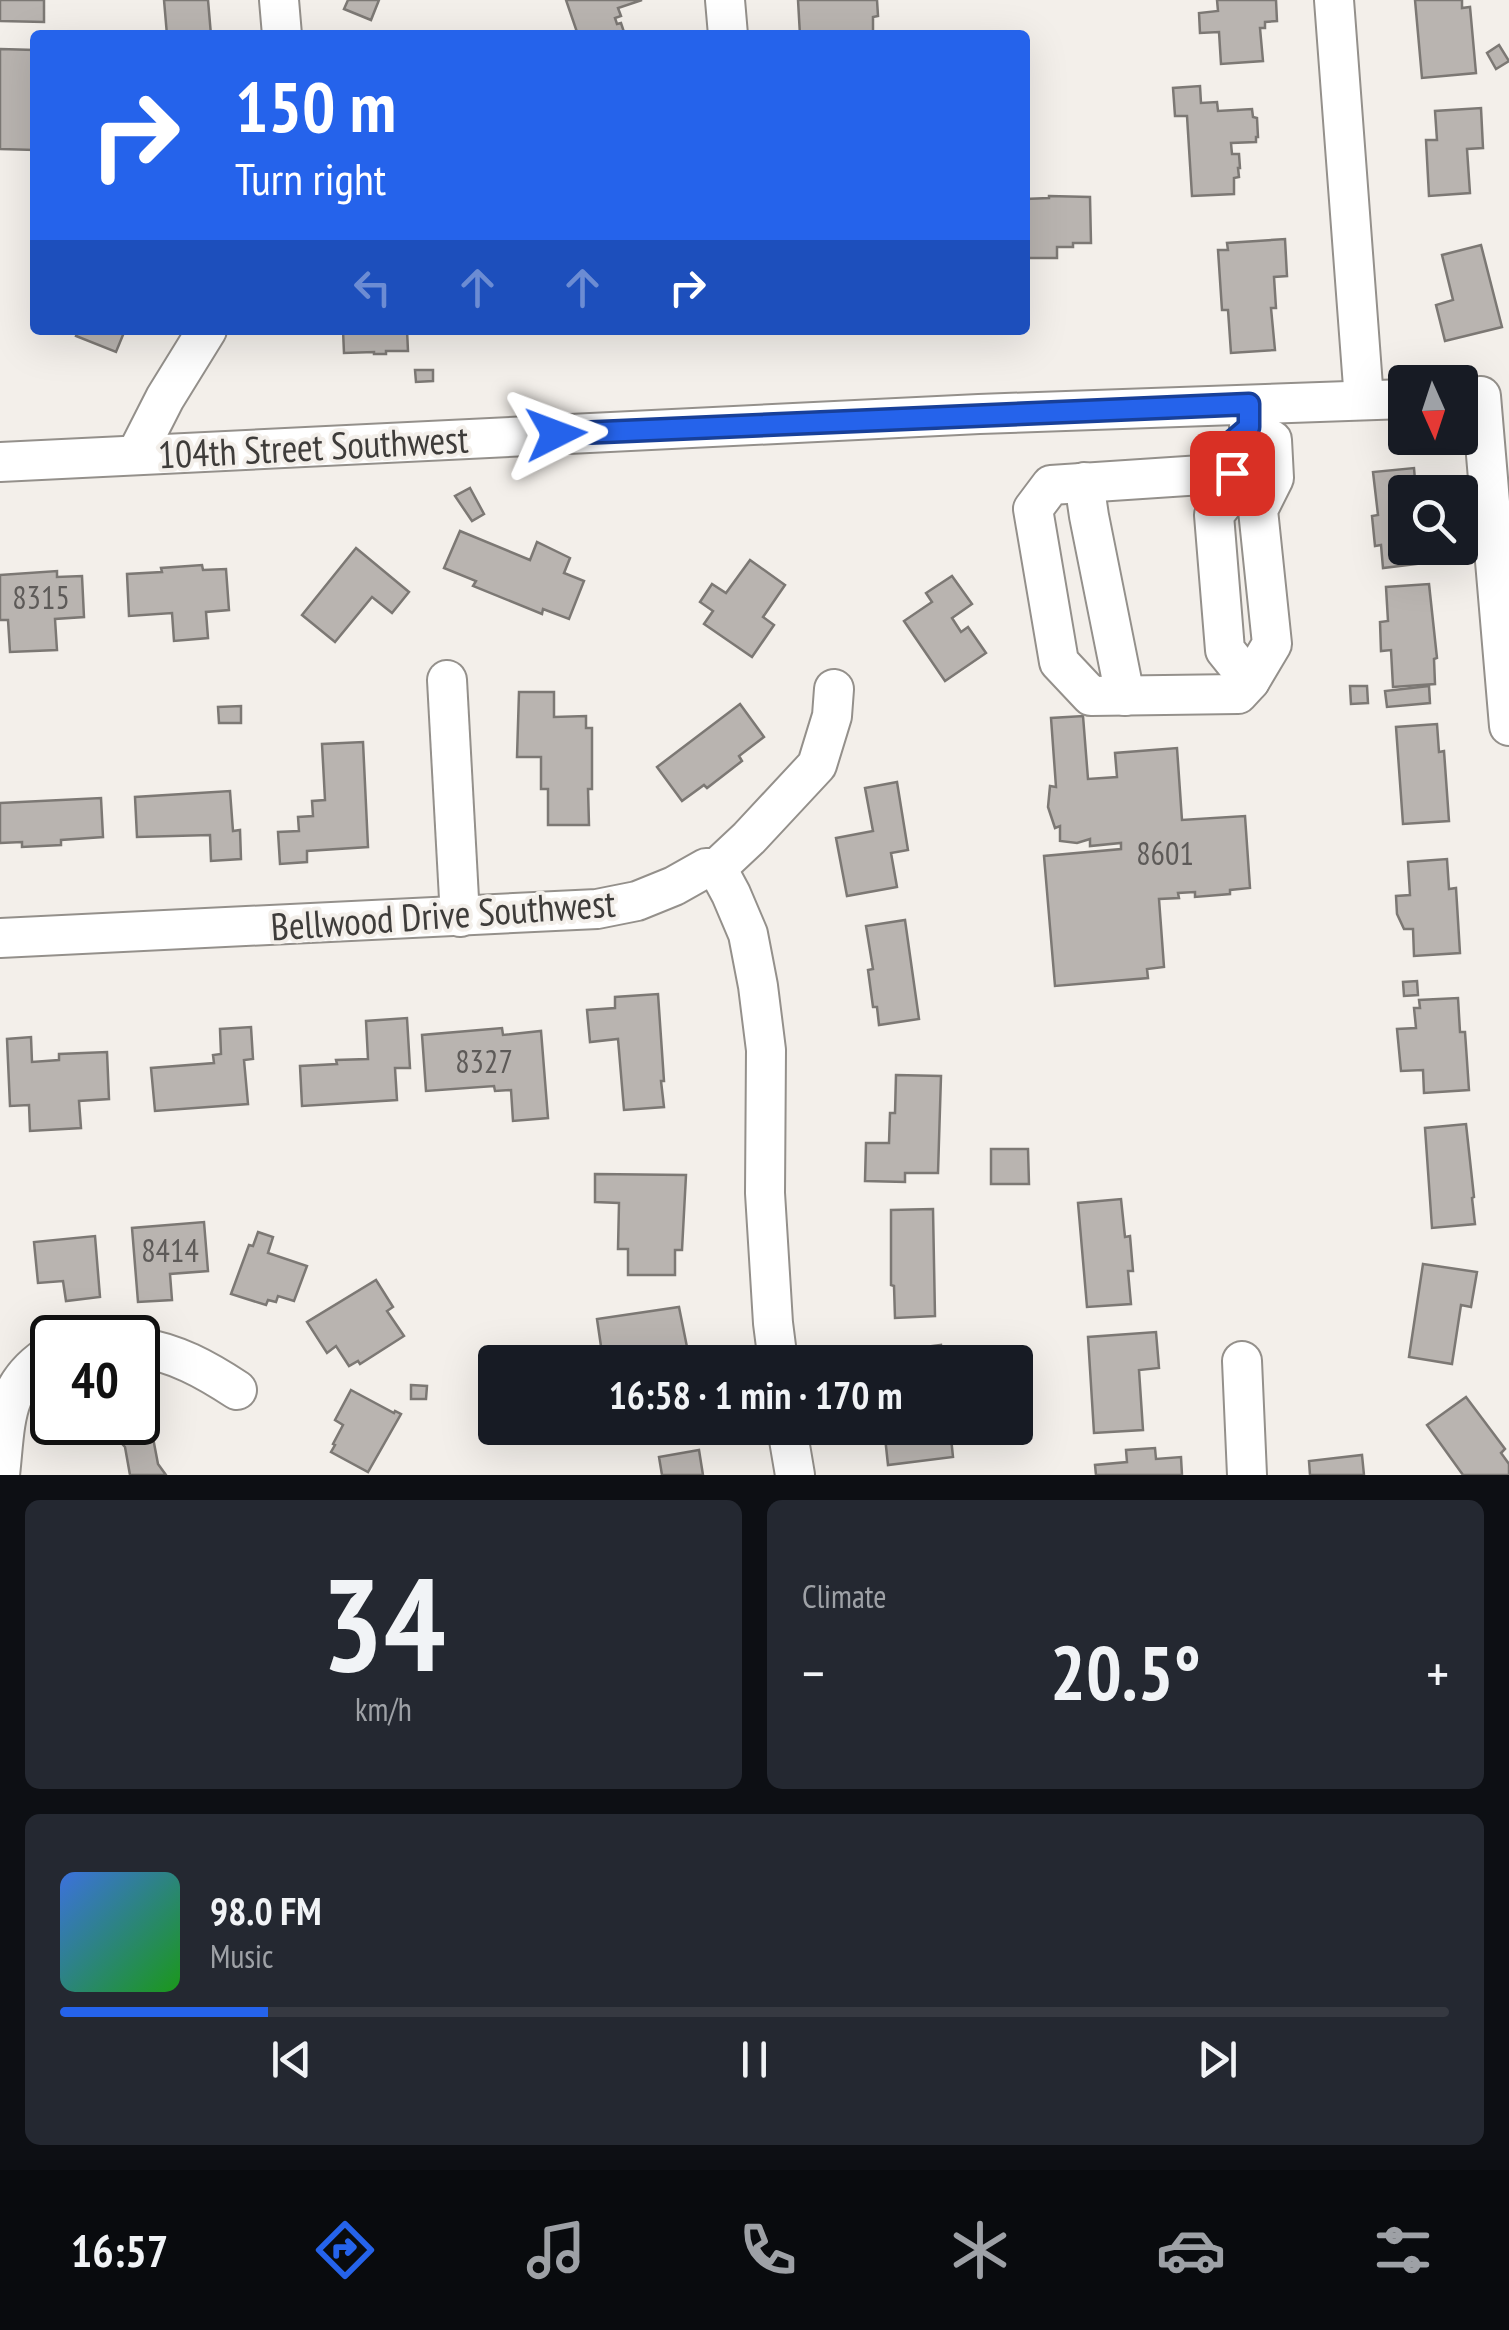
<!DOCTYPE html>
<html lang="en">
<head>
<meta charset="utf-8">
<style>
	body { margin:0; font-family:"PT Sans Narrow",sans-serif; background:#242831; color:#f1f3f6; height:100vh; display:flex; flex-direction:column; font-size:38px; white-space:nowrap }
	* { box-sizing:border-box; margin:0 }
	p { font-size:32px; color:#9ea1a6 }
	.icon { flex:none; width:55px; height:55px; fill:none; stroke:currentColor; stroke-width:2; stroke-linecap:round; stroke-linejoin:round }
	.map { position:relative; height:1475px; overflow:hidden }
	.sheet { display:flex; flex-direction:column; gap:25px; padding:25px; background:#0d0f14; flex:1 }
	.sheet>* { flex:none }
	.hud { position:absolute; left:30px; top:30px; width:1000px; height:305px; border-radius:10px; box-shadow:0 10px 40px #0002; background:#2563eb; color:#fff; overflow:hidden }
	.needle { width:65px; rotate:177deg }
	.buttons { position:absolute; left:1388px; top:365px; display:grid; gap:20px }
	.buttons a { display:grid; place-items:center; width:90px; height:90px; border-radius:10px; background:#171b24; box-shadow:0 10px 40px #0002; font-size:50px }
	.speed { position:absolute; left:30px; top:1315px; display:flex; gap:20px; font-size:50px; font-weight:700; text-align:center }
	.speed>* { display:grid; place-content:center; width:130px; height:130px; border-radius:50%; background:#171b24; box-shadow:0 10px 40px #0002; line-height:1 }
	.speed .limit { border:5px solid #111; border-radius:15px; background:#fff; color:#111 }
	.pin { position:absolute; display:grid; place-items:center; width:85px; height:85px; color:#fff; margin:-42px; border-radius:20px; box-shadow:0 5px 15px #0006 }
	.me { position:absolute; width:110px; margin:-55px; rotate:87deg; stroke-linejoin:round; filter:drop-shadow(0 0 8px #0008) }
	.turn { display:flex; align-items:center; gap:35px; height:210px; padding:0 40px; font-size:45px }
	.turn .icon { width:130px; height:130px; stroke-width:2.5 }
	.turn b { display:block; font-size:70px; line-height:85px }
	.lanes { display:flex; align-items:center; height:95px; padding:0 40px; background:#0003; justify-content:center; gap:50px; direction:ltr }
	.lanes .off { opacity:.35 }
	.big { font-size:75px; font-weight:800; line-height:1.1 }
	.sheet .card { flex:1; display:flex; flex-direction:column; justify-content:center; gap:15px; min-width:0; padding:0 35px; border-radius:15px; background:#242831 }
	.sheet .dial { align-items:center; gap:0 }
	.dial b { font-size:130px; line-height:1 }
	.song { display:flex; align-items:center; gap:30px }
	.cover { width:120px; height:120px; border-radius:15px; background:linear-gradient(135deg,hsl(220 70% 55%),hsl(120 70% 35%)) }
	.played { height:10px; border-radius:5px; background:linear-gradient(90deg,#2563eb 15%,#363941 15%) }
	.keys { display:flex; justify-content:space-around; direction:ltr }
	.heat { display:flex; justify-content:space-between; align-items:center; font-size:55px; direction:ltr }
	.sheet .tiles { flex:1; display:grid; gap:25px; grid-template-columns:1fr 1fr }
	.card:last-child { grid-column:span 2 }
	.trip { position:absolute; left:478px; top:1345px; width:555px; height:100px; border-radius:10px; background:#171b24; box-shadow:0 10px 40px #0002; font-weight:800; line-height:100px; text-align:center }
	.tab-bar { display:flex; height:160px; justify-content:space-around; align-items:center; background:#090b0e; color:#9ea1a6 }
	.tab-bar .icon { width:70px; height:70px }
	.tab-bar .on { color:#2563eb }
	.tab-bar b { font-size:45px; color:#f1f3f6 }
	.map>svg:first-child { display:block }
	.building { fill:#b9b4b0; stroke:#7c7874; stroke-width:2.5 }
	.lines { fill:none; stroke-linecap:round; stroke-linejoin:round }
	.minor-casing { stroke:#94908b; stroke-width:42 }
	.minor { stroke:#fff; stroke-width:38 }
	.route-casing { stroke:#184099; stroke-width:25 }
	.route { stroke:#2563eb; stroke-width:18 }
	.labels { text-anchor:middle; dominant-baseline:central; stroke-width:8; stroke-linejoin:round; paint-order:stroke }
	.number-label { font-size:32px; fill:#5d5a58 }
	.street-label { font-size:38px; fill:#3e3c3a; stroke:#f3efea }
</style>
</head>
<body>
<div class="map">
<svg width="1509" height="1475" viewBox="0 0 1509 1475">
	<rect width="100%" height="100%" fill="#f3efea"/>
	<!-- building -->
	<g class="building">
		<polygon points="0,0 44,0 44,22 0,21"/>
		<polygon points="164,0 208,0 211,35 167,35"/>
		<polygon points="348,0 379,0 371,20 344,9"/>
		<polygon points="566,0 642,0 618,8 621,16 615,18 617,24 621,23 625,35 578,35"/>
		<polygon points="798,0 877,0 878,16 873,17 873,35 800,35"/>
		<polygon points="1217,0 1276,0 1277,21 1265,22 1265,28 1260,28 1263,61 1221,64 1219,32 1200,33 1199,13 1218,11"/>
		<polygon points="1415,0 1462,0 1462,8 1470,7 1476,73 1422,78"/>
		<polygon points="1499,45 1509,61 1496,69 1487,53"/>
		<polygon points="0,49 35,50 35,150 0,149"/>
		<polygon points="1200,86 1201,103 1217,102 1218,111 1252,109 1253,117 1257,118 1258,137 1256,137 1256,142 1231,143 1232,154 1239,154 1240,168 1238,168 1239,177 1234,178 1234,194 1192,196 1187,116 1175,116 1173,88"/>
		<polygon points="1481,108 1483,148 1467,149 1470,193 1429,196 1426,140 1437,140 1435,111"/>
		<polygon points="1049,196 1090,197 1091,243 1073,243 1073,247 1057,247 1057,258 1025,258 1025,199 1049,198"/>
		<polygon points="1285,239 1287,276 1274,277 1276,308 1271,308 1275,350 1231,353 1228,310 1222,310 1218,250 1228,250 1227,243"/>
		<polygon points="1481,245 1502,327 1445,341 1436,305 1453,300 1442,255"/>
		<polygon points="78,330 125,330 116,352 76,336"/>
		<polygon points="343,330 407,330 408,351 386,351 386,354 374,354 374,352 344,353"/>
		<polygon points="415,370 433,370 433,381 416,382"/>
		<polygon points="1414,468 1416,492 1405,492 1405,548 1432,548 1433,562 1383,568 1381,545 1375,546 1372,516 1378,515 1373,472"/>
		<polygon points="470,488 484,514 472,521 455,496"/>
		<polygon points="460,531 530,560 537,542 570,558 564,573 584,581 569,619 543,609 542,614 473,586 476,581 444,568"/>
		<polygon points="356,548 409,592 392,613 372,597 335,642 302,615"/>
		<polygon points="750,560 785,585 763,617 774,625 752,657 704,624 713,611 700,602 712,584 726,593"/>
		<polygon points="202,565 203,570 226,569 229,610 206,612 208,638 174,641 172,613 129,616 127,574 162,572 161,568"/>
		<polygon points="57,571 57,577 82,576 84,617 55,619 57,650 10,652 8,620 0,620 0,575"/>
		<polygon points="952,576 972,604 952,618 961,632 968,627 986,653 945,681 904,621 932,602 926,593"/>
		<polygon points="1429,584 1437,658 1434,659 1435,684 1393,687 1391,650 1381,651 1380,622 1388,621 1386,587"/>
		<polygon points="1350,686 1367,686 1368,703 1351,704"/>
		<polygon points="1429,686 1430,703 1387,707 1385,691"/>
		<polygon points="519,692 554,692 554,717 586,716 586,728 592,728 592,789 588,789 589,825 548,825 548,789 541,789 541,757 517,757"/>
		<polygon points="740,704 764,737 739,756 742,761 707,788 704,785 682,801 657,767"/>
		<polygon points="241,706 241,723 219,723 218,707"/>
		<polygon points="1083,716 1088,779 1117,777 1115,753 1177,748 1182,820 1245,816 1250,888 1230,890 1230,894 1195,897 1195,892 1178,893 1179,898 1159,899 1164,967 1147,969 1148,978 1055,986 1044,856 1121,849 1121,843 1090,846 1090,839 1077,843 1060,841 1060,826 1055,828 1048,807 1050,786 1056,787 1051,718"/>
		<polygon points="1437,724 1439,752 1444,751 1449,821 1403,824 1396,727"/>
		<polygon points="363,742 368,847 307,851 307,862 280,864 278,832 299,831 298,817 313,816 312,801 325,800 322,744"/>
		<polygon points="897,782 908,850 891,853 897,887 847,896 836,838 873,831 865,788"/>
		<polygon points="230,791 233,831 240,830 241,859 211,861 210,835 137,837 135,797"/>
		<polygon points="101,798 103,837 61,840 61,845 22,847 22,842 0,843 0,803"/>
		<polygon points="1447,859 1449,889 1456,888 1460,953 1414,956 1413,929 1404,929 1397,914 1396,896 1410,895 1408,862"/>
		<polygon points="905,920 919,1019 879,1025 877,1007 873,1007 868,970 873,969 866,926"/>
		<polygon points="1417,981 1418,995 1404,996 1403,982"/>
		<polygon points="658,994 664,1081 661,1081 664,1107 624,1110 618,1039 590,1042 587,1010 615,1008 615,997"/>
		<polygon points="1458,998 1460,1032 1465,1032 1469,1090 1424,1093 1423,1070 1401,1071 1397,1029 1416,1028 1414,1008 1420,1008 1419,1000"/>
		<polygon points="407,1018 410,1068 395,1068 397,1100 302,1106 300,1066 337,1064 336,1060 368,1059 366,1021"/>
		<polygon points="251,1027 253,1059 244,1060 248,1104 155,1111 151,1068 214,1063 213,1055 221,1054 220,1029"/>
		<polygon points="502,1028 503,1035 541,1031 548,1118 513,1121 511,1090 495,1091 494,1086 426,1091 422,1035"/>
		<polygon points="31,1037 32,1062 59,1060 59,1054 107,1052 109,1099 79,1101 81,1128 30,1131 29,1105 10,1106 7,1039"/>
		<polygon points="896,1075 941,1076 938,1173 905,1173 905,1182 865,1181 866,1143 889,1143 890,1113 895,1113"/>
		<polygon points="1466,1124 1474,1197 1472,1198 1475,1224 1432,1228 1425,1128"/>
		<polygon points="991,1149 1028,1149 1029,1184 991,1184"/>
		<polygon points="595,1174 686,1175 682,1250 675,1250 675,1275 628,1275 628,1249 618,1249 619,1203 595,1202"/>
		<polygon points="1121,1199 1125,1237 1130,1236 1133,1271 1128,1271 1131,1304 1087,1307 1078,1203"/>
		<polygon points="933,1209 935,1316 895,1318 894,1286 891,1285 891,1210"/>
		<polygon points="204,1222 208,1271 170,1274 172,1300 138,1302 132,1228"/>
		<polygon points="258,1232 273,1237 268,1253 307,1266 294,1301 278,1296 276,1302 268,1300 266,1305 231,1294 249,1245 253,1246"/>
		<polygon points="95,1236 100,1297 66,1301 63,1281 38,1283 34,1242"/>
		<polygon points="1423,1264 1477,1272 1471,1307 1461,1305 1452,1364 1409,1357"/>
		<polygon points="376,1280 393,1307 387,1311 404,1336 360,1364 358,1361 349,1366 336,1346 327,1353 307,1322"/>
		<polygon points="679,1307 690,1362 641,1362 639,1347 602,1353 597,1319"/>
		<polygon points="1156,1332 1159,1368 1139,1370 1143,1430 1094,1433 1088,1337"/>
		<polygon points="941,1345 943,1362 902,1362 901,1350"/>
		<polygon points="411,1385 427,1386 426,1399 411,1399"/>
		<polygon points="351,1390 394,1413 395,1411 401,1414 368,1472 331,1452 335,1445 333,1444 343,1425 335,1420"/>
		<polygon points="1466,1397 1505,1449 1501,1453 1509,1464 1509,1475 1463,1475 1427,1425"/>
		<polygon points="138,1409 150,1422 158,1464 166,1475 130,1475 125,1447 105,1426 108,1422 138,1422"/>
		<polygon points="904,1428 950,1428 953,1457 888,1465 885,1437 905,1435"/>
		<polygon points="1155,1448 1156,1459 1181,1457 1182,1475 1096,1475 1095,1465 1127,1462 1126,1450"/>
		<polygon points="699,1450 703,1475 662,1475 659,1457"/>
		<polygon points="1362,1455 1364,1475 1310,1475 1309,1461"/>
	</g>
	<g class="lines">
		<defs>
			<g id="minor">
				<polyline points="279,0 282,35"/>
				<polyline points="725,0 728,35"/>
				<polyline points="1334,0 1364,400"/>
				<polyline points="1481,396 1509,726"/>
				<polyline points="136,455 165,398 207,330"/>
				<polyline points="0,462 979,414 1405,399"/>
				<polyline points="1232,473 1051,485 1033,509 1059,662 1091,696 1238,694 1250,681 1272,644 1258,510 1274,478 1272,440 1249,427"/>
				<polyline points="1084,482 1089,516 1125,696"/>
				<polyline points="1234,489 1214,515 1225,650 1250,681"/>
				<polyline points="447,680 460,917"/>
				<polyline points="717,868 731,894 748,934 758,986 766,1050 765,1193 773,1323 778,1362"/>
				<polyline points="0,938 597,909 637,901 674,886 706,868 717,868 749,838 817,765 832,716 834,689"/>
				<path d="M138,1347C176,1353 205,1369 237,1390"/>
				<polyline points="1242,1361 1247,1475"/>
				<polyline points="787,1428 795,1475"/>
				<path d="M0,1475C6,1422 2,1384 52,1353"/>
			</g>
		</defs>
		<!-- minor casing -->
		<use href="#minor" class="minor-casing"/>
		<!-- minor -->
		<use href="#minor" class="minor"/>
	</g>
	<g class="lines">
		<defs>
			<polyline id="route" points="556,434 1249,404 1249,427 1229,444 1232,473"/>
		</defs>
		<!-- route casing -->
		<use href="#route" class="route-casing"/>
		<!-- route -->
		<use href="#route" class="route"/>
	</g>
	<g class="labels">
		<!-- number labels -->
		<g class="number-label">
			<text x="41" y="597">8315</text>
			<text x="1165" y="853">8601</text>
			<text x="484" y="1061">8327</text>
			<text x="170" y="1250">8414</text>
		</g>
		<!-- street labels -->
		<g class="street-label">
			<text transform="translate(313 446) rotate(-3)">104th Street Southwest</text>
			<text transform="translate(443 914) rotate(-4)">Bellwood Drive Southwest</text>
		</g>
	</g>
</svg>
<div class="buttons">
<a><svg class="needle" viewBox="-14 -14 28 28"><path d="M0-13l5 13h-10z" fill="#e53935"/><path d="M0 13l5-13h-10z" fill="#9ea1a6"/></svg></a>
<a><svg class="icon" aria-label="search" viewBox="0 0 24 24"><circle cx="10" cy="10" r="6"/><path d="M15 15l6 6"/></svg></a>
</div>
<div class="speed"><div class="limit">40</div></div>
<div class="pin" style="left:1232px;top:473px;background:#d93025"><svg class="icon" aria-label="arrive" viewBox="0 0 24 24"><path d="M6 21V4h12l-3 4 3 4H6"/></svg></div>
<svg class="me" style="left:556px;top:434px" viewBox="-20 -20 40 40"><path d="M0-17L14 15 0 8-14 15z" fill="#2563eb" stroke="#fff" stroke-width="4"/></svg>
<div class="trip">16:58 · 1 min · 170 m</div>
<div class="hud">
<div class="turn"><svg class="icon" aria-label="right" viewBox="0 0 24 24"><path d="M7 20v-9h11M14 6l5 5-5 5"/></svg><div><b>150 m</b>Turn right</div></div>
<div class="lanes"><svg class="icon off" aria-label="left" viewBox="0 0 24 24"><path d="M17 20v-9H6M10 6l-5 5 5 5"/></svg><svg class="icon off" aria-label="ahead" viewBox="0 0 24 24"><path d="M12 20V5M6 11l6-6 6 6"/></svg><svg class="icon off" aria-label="ahead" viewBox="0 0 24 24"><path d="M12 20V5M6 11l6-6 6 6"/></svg><svg class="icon" aria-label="right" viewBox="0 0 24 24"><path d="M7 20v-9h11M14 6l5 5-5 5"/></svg></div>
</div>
</div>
<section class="sheet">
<div class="tiles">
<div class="card dial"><b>34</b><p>km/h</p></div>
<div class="card"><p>Climate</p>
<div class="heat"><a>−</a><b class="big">20.5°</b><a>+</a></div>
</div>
<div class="card">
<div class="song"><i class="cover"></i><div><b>98.0 FM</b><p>Music</p></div></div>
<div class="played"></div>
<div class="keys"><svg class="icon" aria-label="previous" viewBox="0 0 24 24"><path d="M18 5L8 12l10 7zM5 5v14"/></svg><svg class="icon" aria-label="pause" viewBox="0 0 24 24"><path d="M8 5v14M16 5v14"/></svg><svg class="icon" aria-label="next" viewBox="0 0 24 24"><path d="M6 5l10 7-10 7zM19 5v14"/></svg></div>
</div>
</div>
</section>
<nav class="tab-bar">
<b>16:57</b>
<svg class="icon on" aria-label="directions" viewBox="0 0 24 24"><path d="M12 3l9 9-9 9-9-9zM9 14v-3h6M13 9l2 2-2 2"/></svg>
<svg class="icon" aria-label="music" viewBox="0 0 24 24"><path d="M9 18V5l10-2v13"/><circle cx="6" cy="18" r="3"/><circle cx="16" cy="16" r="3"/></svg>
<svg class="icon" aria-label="phone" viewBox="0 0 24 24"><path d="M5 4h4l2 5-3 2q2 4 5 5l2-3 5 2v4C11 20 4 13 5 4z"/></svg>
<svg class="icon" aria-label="climate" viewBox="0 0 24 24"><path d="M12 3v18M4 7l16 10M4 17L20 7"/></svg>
<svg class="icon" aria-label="car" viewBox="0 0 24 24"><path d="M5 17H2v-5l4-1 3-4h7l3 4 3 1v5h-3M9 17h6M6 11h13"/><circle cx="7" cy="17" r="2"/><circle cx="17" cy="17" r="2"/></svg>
<svg class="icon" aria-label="filters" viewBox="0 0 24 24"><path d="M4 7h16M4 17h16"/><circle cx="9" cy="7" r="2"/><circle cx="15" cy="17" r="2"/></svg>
</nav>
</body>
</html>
